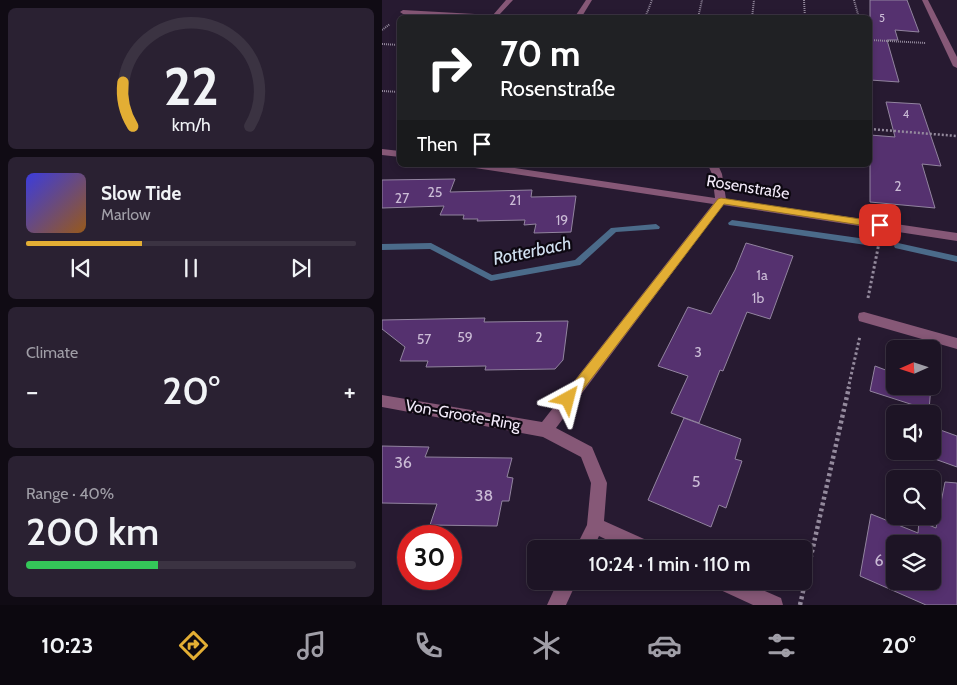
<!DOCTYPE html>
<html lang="en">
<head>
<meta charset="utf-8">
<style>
	body { margin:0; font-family:Cabin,sans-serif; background:#2a2132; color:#f1f3f6; height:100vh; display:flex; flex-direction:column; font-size:19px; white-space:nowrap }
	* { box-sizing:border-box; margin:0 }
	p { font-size:16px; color:#a09ea7 }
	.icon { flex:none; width:28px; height:28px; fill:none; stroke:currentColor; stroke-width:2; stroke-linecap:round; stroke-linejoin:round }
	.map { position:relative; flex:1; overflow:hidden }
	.side { display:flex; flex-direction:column; gap:8px; padding:8px; background:#100b14; width:382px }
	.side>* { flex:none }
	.top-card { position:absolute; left:15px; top:15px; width:475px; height:152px; border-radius:8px; box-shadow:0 2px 8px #0003,0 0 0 1px #3b3342; background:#202124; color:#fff; overflow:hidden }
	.needle { width:32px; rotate:267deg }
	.tools { position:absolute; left:504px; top:340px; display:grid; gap:10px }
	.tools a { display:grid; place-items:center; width:55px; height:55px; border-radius:8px; background:#1d1425; box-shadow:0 2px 8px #0003,0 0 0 1px #3b3342; font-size:25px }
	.speed { position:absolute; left:15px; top:525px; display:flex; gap:10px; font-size:25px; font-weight:700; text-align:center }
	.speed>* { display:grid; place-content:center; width:65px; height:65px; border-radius:50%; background:#1d1425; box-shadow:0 2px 8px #0003,0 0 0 1px #3b3342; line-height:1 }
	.speed .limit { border:8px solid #d22; background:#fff; color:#111 }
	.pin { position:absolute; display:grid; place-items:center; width:42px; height:42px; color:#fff; margin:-21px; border-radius:10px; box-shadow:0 2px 8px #0006 }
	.me { position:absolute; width:55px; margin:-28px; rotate:38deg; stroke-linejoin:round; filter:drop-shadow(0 0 4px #0008) }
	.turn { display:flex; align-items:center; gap:18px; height:105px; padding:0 20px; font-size:22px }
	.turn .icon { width:65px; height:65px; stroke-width:2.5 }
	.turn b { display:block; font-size:35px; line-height:42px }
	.then { display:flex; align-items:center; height:48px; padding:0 20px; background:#0003; gap:10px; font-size:19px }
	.big { font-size:38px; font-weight:600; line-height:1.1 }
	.side .widget { flex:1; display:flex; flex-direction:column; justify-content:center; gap:8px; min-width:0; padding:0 18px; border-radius:8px; background:#2a2132 }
	.side .dial { align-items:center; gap:0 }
	.dial svg { height:130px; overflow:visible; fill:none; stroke:#3b3342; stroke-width:7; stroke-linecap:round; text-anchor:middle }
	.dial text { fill:#f1f3f6; stroke:none }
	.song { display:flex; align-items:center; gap:15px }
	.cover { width:60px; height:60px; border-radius:8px; background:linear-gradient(135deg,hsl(240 70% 55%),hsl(30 70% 35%)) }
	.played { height:5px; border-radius:2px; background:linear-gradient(90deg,#e3ae34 35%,#3b3342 35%) }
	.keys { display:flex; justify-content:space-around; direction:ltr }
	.heat { display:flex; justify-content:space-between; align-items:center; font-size:28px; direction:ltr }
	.charge { height:8px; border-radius:4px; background:linear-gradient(90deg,#34c759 40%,#3b3342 0) }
	.trip { position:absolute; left:145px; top:540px; width:285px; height:50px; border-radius:8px; background:#1d1425; box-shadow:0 2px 8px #0003,0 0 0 1px #3b3342; font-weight:600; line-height:50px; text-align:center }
	.dock { display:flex; height:80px; justify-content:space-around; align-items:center; background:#0c080f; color:#a09ea7 }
	.dock .icon { width:35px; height:35px }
	.dock .on { color:#e3ae34 }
	.dock b { font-size:22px; color:#f1f3f6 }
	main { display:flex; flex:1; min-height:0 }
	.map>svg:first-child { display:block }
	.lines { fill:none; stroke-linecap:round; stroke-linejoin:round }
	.stream { fill:#4b6b8a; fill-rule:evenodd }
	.building { fill:#55316f; stroke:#92849f; fill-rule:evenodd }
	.path-far3 { stroke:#948a9d; stroke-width:2; stroke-dasharray:1 1; stroke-linecap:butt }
	.path-far2 { stroke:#948a9d; stroke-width:2.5; stroke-dasharray:2 2; stroke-linecap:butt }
	.path-far1 { stroke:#948a9d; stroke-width:3; stroke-dasharray:2.5 2.5; stroke-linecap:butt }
	.path { stroke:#948a9d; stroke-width:4.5; stroke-dasharray:3 3; stroke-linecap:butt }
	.service { fill:#865877; fill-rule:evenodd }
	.minor { fill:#865877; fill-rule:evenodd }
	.route { fill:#e3ae34; stroke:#947122 }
	.labels { text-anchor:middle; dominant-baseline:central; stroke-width:4.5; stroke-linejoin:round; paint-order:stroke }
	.far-number-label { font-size:11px; fill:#cbbcd6 }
	.number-label { font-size:14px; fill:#cbbcd6 }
	.street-label { font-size:16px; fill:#f2eaf9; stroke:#0d0811 }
	.near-number-label { font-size:16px; fill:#cbbcd6 }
	.water-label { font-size:18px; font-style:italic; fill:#d1e0f0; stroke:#0d0811 }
</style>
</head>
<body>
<main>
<section class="side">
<div class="widget dial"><svg viewBox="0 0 100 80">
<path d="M14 69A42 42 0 1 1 86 69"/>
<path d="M14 69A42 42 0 0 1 8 42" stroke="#e3ae34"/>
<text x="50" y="56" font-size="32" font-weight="700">22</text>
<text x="50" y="72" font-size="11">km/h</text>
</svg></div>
<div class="widget">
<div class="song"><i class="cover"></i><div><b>Slow Tide</b><p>Marlow</p></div></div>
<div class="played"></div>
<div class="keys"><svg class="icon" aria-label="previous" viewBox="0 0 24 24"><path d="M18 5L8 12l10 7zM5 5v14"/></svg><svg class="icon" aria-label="pause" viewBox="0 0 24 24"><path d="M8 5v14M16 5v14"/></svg><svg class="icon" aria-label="next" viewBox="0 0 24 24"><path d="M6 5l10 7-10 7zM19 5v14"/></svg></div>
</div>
<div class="widget"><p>Climate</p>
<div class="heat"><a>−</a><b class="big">20°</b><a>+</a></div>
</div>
<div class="widget"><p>Range · 40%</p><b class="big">200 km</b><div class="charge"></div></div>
</section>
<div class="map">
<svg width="575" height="605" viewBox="0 0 575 605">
	<rect width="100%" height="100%" fill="#271a31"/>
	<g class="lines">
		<!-- stream -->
		<g class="stream">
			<polygon points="350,220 484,239 488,242 484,245 347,225 346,223"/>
			<polygon points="274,224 278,227 277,229 234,232 198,265 109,281 48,249 0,250 0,244 49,243 110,275 193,260 229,228"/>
			<polygon points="516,243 575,256 575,262 513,248 512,246 513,244"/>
		</g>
	</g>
	<!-- building -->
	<g class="building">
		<polygon points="488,0 525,0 537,32 513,30 516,40 505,40 517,82 488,80"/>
		<polygon points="504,102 538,104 559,166 540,164 553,208 488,202 488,135 513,137"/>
		<polygon points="73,179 68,192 150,190 149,197 194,196 189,232 152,233 154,224 142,225 143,220 95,221 96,219 81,219 82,215 58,215 62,206 0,208 0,180"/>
		<polygon points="364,243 411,256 388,319 365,312 341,371 338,370 317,423 289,413 306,376 276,366 306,307 329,314 353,270"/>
		<polygon points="103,318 102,322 186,321 181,360 173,369 103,370 104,366 44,367 46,361 18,361 23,347 0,329 0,320"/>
		<polygon points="512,352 512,386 549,386 547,410 488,391 493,366 509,372"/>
		<polygon points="302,418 359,439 353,459 360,461 344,508 337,505 329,527 266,500"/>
		<polygon points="550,427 575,436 575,467 550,458"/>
		<polygon points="0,446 47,447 43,457 130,458 125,477 131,478 127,501 120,501 115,526 48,525 55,504 0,503"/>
		<path d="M563,482L575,483V605H544L478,576L489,514L536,533L537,521L554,528ZM512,544H550V581H512Z"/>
	</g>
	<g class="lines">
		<!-- path-far3 -->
		<g class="path-far3">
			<polyline points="422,0 423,18"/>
			<polyline points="472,0 477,18"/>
			<polyline points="263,18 270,0"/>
			<polyline points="316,18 320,0"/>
			<polyline points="370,18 372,0"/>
			<polyline points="0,30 8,24"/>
			<polyline points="488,40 544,43"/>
			<polyline points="0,44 18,45"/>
			<polyline points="0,91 18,92"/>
		</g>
		<!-- path-far2 -->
		<polyline class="path-far2" points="488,129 575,136"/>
		<!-- path-far1 -->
		<g class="path-far1">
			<polyline points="486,298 497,243"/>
			<polyline points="466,389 478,336"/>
		</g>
		<!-- path -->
		<polyline class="path" points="418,605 467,387"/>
		<!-- service -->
		<g class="service">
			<polygon points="124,0 131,0 117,15 137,18 87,18 21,14 18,12 21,10 111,15"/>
			<polygon points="204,0 210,0 199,18 192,18"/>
		</g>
		<!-- minor -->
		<g class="minor">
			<polygon points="540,0 546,0 575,57 575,68 571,66"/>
			<polygon points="0,149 18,151 18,157 0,155"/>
			<polygon points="88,165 113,165 333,198 330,174 326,165 336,165 340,174 344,199 575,233 575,241 341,205 174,428 210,447 225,483 222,521 271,543 274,549 244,549 217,536 211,549 193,549 205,525 209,483 199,457 161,437 0,407 0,395 160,422 331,204 93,168"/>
			<polygon points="482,312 575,338 575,349 477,321 476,317 477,313"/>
			<polygon points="176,581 195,581 184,605 165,605"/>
			<polygon points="329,581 360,581 399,598 401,605 371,605 332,587"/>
		</g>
	</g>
	<!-- route -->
	<polygon class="route" points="339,198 498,222 503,225 498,228 342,204 191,403 186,405 182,403 180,399 182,395 336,199"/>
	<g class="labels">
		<!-- far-number labels -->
		<g class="far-number-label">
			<text x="500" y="18">5</text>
			<text x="524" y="114">4</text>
		</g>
		<!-- number labels -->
		<g class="number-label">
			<text x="516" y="186">2</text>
			<text x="53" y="192">25</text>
			<text x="20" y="198">27</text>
			<text x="133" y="200">21</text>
			<text x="180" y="220">19</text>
			<text x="380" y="275">1a</text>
			<text x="376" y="298">1b</text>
			<text x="83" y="337">59</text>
			<text x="157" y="337">2</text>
			<text x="42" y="339">57</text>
			<text x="316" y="352">3</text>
		</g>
		<!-- street labels -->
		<g class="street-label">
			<text transform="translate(366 187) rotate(9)">Rosenstraße</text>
			<text transform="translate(81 415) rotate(10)">Von-Groote-Ring</text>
		</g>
		<!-- near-number labels -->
		<g class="near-number-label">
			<text x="21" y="462">36</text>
			<text x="314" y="481">5</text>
			<text x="102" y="495">38</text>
			<text x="497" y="560">6</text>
		</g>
		<!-- water labels -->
		<g class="water-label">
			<text transform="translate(150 251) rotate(-12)">Rotterbach</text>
		</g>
	</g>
</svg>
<div class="tools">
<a><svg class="needle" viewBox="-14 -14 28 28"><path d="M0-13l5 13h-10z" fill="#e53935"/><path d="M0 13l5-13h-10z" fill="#a09ea7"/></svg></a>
<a><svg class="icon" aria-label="sound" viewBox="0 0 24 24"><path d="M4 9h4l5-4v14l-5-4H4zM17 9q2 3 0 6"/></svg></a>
<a><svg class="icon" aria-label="search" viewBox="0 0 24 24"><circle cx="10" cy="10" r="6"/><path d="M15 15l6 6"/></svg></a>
<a><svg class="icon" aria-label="layers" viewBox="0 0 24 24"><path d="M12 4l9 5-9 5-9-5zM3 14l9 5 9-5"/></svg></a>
</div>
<div class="speed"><div class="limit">30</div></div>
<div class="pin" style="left:498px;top:225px;background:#d93025"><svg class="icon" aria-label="arrive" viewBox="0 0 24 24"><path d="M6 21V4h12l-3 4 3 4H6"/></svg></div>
<svg class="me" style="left:186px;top:399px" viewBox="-20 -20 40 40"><path d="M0-17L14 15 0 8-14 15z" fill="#e3ae34" stroke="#fff" stroke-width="4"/></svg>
<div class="trip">10:24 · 1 min · 110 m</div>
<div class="top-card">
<div class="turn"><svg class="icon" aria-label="right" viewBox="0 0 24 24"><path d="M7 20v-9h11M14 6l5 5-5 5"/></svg><div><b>70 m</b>Rosenstraße</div></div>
<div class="then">Then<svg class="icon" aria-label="arrive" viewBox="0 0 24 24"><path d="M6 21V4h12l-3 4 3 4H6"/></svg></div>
</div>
</div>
</main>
<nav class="dock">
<b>10:23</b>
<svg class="icon on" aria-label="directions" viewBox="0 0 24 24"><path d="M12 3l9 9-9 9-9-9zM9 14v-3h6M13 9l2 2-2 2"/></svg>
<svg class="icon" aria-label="music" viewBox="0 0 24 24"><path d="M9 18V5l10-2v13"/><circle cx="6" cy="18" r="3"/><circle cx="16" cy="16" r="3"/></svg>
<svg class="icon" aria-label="phone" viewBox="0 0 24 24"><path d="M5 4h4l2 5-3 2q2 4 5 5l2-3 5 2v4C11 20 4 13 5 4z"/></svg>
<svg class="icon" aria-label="climate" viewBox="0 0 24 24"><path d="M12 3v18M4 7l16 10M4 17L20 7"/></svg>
<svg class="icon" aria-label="car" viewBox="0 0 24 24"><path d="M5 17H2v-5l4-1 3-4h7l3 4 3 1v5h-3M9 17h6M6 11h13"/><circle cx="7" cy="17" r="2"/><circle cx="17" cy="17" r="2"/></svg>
<svg class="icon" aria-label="filters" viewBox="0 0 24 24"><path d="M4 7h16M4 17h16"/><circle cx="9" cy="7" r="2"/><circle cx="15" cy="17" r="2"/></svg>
<b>20°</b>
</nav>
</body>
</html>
